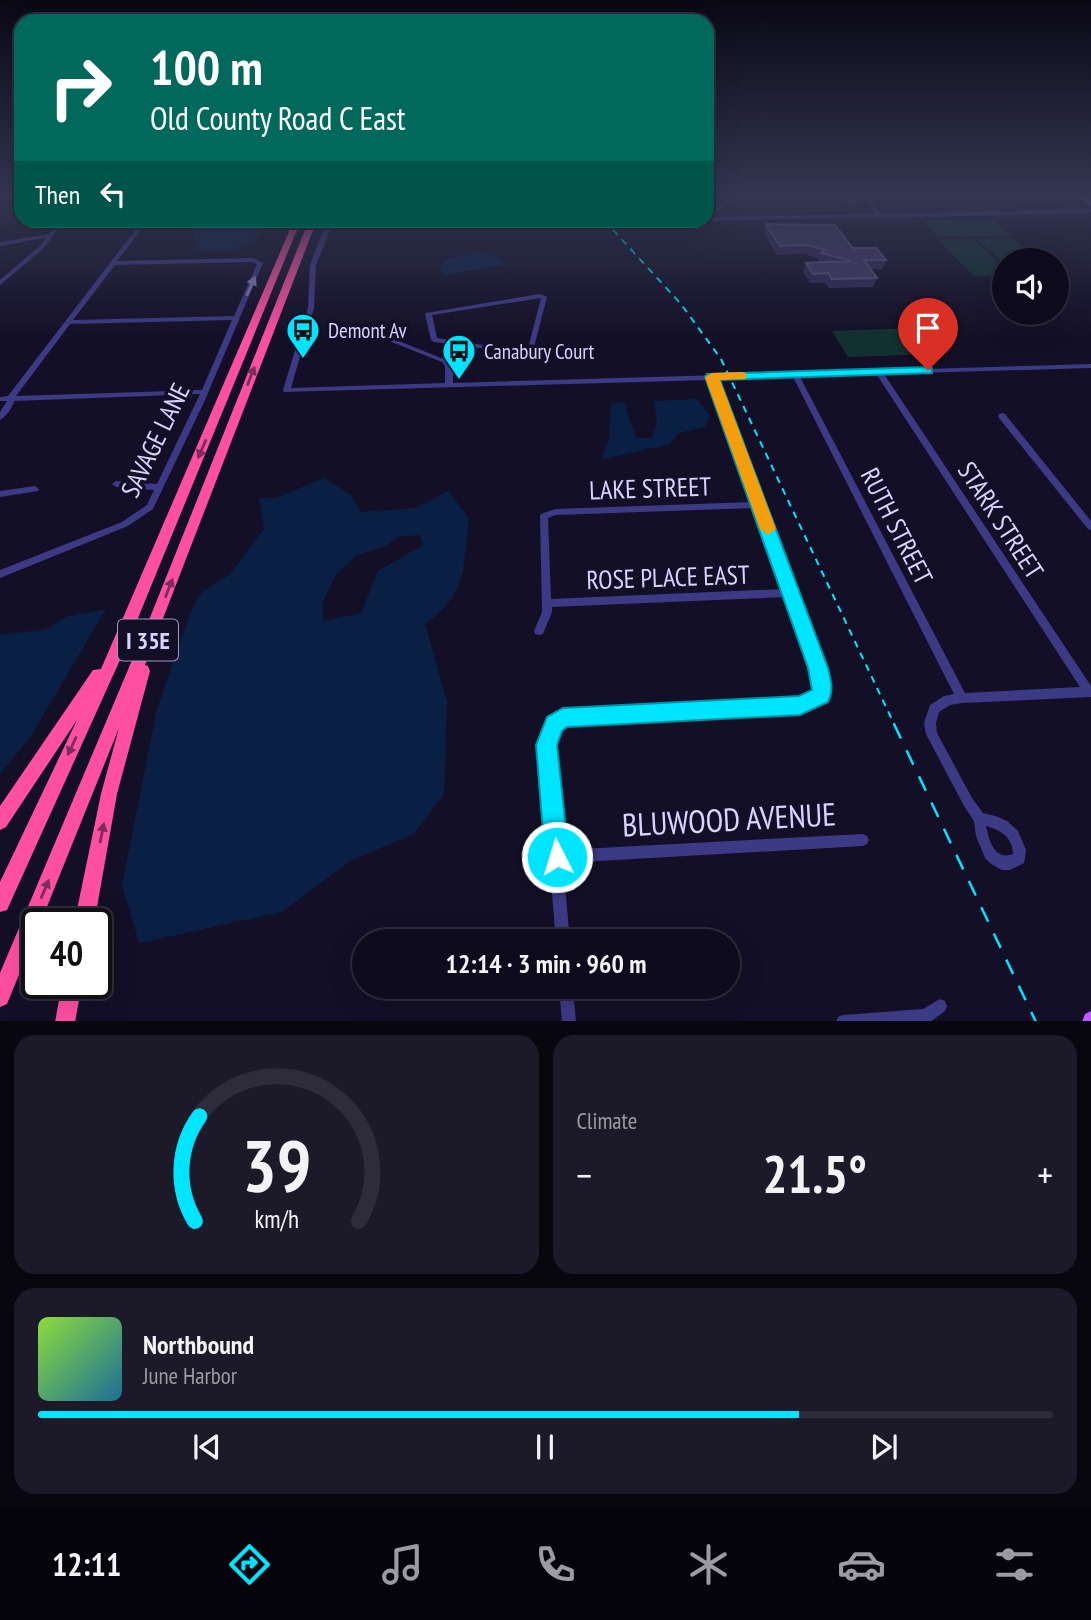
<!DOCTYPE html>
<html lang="en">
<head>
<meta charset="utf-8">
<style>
	body { margin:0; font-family:"PT Sans Narrow",sans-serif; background:#1c1929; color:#f1f3f6; height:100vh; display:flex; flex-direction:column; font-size:26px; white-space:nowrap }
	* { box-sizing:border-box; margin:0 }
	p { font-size:23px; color:#9b9ba3 }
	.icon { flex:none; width:38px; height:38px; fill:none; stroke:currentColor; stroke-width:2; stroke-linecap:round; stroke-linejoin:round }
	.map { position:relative; height:1021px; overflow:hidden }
	.sheet { display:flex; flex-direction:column; gap:14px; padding:14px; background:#08060f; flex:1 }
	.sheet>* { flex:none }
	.hud { position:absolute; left:14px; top:14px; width:700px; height:214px; border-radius:21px; box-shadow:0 7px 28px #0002,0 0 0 2px #2e2b3b; background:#00695c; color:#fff; overflow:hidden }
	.buttons { position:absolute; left:992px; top:248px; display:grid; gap:14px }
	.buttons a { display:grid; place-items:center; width:77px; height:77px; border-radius:50%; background:#0e0b1c; box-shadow:0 7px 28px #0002,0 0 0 2px #2e2b3b; font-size:35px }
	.speed { position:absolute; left:21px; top:908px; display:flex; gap:14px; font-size:35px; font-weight:700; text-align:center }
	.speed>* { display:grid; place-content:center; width:91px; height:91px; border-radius:50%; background:#0e0b1c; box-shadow:0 7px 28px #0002,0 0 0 2px #2e2b3b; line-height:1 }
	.speed .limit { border:4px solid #111; border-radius:10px; background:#fff; color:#111 }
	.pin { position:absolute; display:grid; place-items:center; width:60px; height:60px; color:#fff; margin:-72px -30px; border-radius:50% 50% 50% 0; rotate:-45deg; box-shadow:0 0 7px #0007 }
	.pin .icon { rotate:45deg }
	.me { position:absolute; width:77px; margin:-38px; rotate:355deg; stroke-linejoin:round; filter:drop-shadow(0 0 5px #0008) }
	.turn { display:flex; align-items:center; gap:24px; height:147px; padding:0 21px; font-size:32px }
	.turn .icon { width:91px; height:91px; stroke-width:2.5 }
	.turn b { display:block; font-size:49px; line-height:60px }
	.then { display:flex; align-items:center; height:66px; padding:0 21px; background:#0003; gap:14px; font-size:26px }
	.big { font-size:52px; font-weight:700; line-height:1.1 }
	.sheet .card { flex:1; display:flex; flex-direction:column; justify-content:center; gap:10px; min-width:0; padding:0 24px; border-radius:21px; background:#1c1929 }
	.sheet .dial { align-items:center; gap:0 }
	.dial svg { height:182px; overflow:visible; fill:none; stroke:#2e2b3b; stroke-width:7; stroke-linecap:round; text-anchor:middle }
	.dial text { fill:#f1f3f6; stroke:none }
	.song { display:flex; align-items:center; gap:21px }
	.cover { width:84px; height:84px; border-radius:10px; background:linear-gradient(135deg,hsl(90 70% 55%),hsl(200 70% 35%)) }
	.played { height:7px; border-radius:4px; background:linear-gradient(90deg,#00e5ff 75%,#2e2b3b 75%) }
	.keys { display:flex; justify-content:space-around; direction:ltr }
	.heat { display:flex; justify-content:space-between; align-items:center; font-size:38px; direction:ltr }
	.sheet .tiles { flex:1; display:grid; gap:14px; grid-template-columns:1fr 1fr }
	.card:last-child { grid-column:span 2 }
	.trip { position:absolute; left:352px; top:929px; width:388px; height:70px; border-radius:35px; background:#0e0b1c; box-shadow:0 7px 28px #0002,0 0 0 2px #2e2b3b; font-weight:700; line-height:70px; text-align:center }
	.tabs { display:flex; height:112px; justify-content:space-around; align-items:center; background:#06040b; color:#9b9ba3 }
	.tabs .icon { width:49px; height:49px }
	.tabs .on { color:#00e5ff }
	.tabs b { font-size:32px; color:#f1f3f6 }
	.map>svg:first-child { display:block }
	.green { fill:#12302f }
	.water { fill:#0a1f44; fill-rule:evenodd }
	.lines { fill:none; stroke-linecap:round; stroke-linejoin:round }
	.stream { stroke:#0a1f44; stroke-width:2 }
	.minor { fill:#3d3a85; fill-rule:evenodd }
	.major { fill:#c25bff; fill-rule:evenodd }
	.highway { fill:#ff4fa3; fill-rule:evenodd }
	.rail-far1 { stroke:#00e5ff; stroke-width:2; stroke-dasharray:7 6; stroke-linecap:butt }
	.rail { stroke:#00e5ff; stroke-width:2.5; stroke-dasharray:16 13; stroke-linecap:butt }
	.wall { fill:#312854 }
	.building { fill:#433a66; stroke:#5a527e; stroke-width:2 }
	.oneway { fill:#837fbc }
	.oneway2 { fill:#7d2c5e }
	.route { fill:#00e5ff; stroke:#0095a6; stroke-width:2 }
	.slow { fill:#f59e0b }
	.labels { text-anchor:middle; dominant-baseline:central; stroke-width:7; stroke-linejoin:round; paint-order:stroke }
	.far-poi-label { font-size:21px; fill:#d9d4ff; stroke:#130f26; text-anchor:start }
	.shield { fill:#130f26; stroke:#9e99be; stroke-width:2 }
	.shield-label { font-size:24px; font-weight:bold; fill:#d9d4ff }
	.street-label { font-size:26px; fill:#d9d4ff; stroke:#130f26 }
	.near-street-label { font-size:32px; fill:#d9d4ff; stroke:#130f26 }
</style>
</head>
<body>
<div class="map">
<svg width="1091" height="1022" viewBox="0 0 1091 1022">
	<rect width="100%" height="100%" fill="#130f26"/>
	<!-- green -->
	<g class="green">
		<polygon points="993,220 1010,236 939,237 924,221"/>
		<polygon points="1013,238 1039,261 1004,261 1004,264 977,239"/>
		<polygon points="974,239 1004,268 1004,275 974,276 938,240"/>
		<polygon points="917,328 937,354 848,357 832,331"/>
	</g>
	<!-- water -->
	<g class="water">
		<polygon points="208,221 267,221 268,227 249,244 230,251 198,251 192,230"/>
		<polygon points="477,252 496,256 504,265 445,275 440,270 445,260"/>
		<polygon points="697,399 710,416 705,427 679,433 670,444 601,460 609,439 611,404 624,402 636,438 652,438 657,423 654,401"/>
		<path d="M324,478L351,495L361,512L416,508L448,491L469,518C463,567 468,594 425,624L447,702L444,794L414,834L352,860L282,912L139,943L122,885L157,709L192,609L202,592L230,574L264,529L259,498H276ZM420,535L423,545L378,571L361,613L324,621L322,604L335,576L357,555L388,545L398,537Z"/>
		<polygon points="106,609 31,736 0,774 0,635 47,629 68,616"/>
	</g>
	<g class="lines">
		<!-- stream -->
		<g class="stream">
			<polyline points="0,220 44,223"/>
			<polyline points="72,225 135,222 202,224"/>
		</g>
		<!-- minor -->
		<g class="minor">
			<polygon points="731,196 736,196 715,213 713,217 875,214 864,196 869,196 879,212 882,214 1091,209 1091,213 882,218 880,217 710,221 707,220 711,211"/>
			<polygon points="60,220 65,220 44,248 0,285 0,280 40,246 46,238 0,246 0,242 49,234"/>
			<path d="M330,220H335L332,226L572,220H661L330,230L316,265L314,308L291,388L445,383V366L442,362L384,339V337L386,336L446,360L453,366V383L1091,364V368L884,374L1091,686V697L962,703L950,705L939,712L936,723L937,733L972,798L983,813L996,816L1007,821L1018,831L1026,850L1025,858L1024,863L1010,870H1002L991,864L985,858L976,836L974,821L964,806L926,734L924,723L930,705L944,696L954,694L793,377L716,379L823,669C827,680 830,688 825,700L800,711L579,720C564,723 556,730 552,745L561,850L863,834L867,836L869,840L867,844L863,846L563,863L570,942H556L540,745C547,722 555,714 579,710L799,701L816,693C820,676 794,616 787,597L552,607V612L543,634L539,635L535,634L534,631L542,612L540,516L541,514L555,509L753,502L709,380L284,392L283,390L308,308L310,265L322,234ZM877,375L1080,687L965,693L800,377ZM755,508L784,589L551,599L548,518L555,515ZM986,826C1001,830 1013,838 1013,854C995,861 989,841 986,826Z"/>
			<path d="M138,228L141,230L117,261L253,258L263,263L205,400L153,509L128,526L0,578V570L122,522L147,505L154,490L116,487L112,484L116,481L157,484L200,394L14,401C13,407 6,417 0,420V412L7,401H0V397L8,396L136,229ZM252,262L257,264L234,316L73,320L115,265ZM232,320L202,390L16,396L70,324Z"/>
			<path d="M540,294L547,297L532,355L434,342L431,340L425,314L426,313ZM541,298L527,352L437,338L432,315Z"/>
			<polygon points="1002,413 1005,414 1091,521 1091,530 1088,529 999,418 998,416 999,414"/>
			<polygon points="35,486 39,489 38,491 0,497 0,491"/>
			<polygon points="559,987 573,987 576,1022 562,1022"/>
			<polygon points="940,999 945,1001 947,1006 945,1011 930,1022 836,1022 838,1017 843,1015 923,1009"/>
		</g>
		<!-- major -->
		<g class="major">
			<polygon points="1077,196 1084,196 1091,201 1091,206"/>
			<polygon points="1091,1011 1091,1022 1082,1022 1085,1014"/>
		</g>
		<!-- highway -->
		<g class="highway">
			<polygon points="294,220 301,220 129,640 7,910 0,912 0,882 77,720 6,827 0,830 0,806 93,670 101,669"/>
			<polygon points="309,220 317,220 145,665 148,666 150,671 117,794 94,924 74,924 101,794 119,728 40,924 37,924 37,931 7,1004 0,1007 0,973 149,620"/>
			<polygon points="62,984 82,984 75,1022 55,1022"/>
		</g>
		<!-- rail-far1 -->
		<polyline class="rail-far1" points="604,220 681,304 721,359 895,726"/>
		<!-- rail -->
		<polyline class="rail" points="894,724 1036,1022"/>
	</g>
	<!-- wall -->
	<g class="wall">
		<polygon points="823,196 862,196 859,204 845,205 841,200 826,200"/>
		<polygon points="1020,196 1066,196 1060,205 1054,201 1026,200"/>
		<polygon points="766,224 853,248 886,260 882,269 871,269 877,278 873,287 829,288 825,283 810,283 803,272 806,263 818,262 819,259 804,254 777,255 764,233"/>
	</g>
	<!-- building -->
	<polygon class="building" points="766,224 835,225 853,248 876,248 886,260 864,260 877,278 832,279 828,273 813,274 806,263 851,261 821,253 825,250 807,245 780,246"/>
	<!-- one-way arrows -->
	<defs><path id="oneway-solid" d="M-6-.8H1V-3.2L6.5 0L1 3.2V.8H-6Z" transform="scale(1.75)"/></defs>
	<use class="oneway" href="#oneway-solid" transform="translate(251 286) rotate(-66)"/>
	<g class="oneway2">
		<use href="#oneway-solid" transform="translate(251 376) rotate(-69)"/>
		<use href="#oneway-solid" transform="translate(202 449) rotate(113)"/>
		<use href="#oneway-solid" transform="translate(169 588) rotate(-69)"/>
		<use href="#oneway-solid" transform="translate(72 746) rotate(115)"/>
		<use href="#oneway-solid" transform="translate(102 833) rotate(-79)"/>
		<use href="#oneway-solid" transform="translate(45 889) rotate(-67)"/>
	</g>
	<!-- sky -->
	<linearGradient id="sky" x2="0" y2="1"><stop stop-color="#0a0815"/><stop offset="0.58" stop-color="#333752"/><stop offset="1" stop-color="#333752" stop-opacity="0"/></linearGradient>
	<rect width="1091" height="339" fill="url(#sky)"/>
	<!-- route -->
	<path class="route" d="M928,367L932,368V373L720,380L828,668C831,681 834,690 828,702L800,715L567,727L562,731L557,745L569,857L565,865L557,869L549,865L545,857L536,745L547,717L563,708L799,696L812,690L808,668L705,377L707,374Z"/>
	<!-- slow -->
	<polygon class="slow" points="742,372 746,373 746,379 720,380 776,529 768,535 760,529 705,377 712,373"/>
	<!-- icons -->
	<defs>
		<symbol id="bus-pin" viewBox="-11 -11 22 30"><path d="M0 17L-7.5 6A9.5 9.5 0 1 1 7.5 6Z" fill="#00e5ff" stroke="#130f26"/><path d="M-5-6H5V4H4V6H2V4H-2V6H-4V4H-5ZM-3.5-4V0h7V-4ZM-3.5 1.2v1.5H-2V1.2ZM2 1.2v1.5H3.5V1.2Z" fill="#111"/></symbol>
	</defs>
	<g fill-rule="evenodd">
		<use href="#bus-pin" x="284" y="311" width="38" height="52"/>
		<use href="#bus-pin" x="440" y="332" width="38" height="52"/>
	</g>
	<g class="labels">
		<!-- far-poi labels -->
		<g class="far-poi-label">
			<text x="328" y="330">Demont Av</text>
			<text x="484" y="351">Canabury Court</text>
		</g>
		<!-- shield labels -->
		<rect class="shield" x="118" y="619.5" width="60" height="41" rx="5"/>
		<g class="shield-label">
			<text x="148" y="640">I 35E</text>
		</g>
		<!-- street labels -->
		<g class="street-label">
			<text transform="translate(155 440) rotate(-64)">SAVAGE LANE</text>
			<text transform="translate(650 488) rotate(-2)">LAKE STREET</text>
			<text transform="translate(1001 520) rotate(57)">STARK STREET</text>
			<text transform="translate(897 526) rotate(63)">RUTH STREET</text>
			<text transform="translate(668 577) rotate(-2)">ROSE PLACE EAST</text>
		</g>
		<!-- near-street labels -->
		<g class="near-street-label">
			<text transform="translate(729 819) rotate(-3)">BLUWOOD AVENUE</text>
		</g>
	</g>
</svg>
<div class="buttons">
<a><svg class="icon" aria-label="sound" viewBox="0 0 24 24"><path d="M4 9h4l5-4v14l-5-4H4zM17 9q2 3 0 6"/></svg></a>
</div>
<div class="speed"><div class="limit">40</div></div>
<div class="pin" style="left:928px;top:370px;background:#d93025"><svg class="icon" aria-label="arrive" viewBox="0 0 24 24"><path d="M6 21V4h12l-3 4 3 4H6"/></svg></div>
<svg class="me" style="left:557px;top:857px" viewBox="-20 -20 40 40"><circle r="17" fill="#00e5ff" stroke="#fff" stroke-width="3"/><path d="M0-11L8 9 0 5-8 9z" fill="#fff"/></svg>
<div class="trip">12:14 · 3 min · 960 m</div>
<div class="hud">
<div class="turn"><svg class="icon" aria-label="right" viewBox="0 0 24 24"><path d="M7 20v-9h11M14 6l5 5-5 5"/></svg><div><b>100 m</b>Old County Road C East</div></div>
<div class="then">Then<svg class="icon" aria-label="left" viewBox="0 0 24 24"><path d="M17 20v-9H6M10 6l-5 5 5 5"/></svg></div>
</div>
</div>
<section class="sheet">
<div class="tiles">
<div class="card dial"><svg viewBox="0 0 100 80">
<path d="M14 69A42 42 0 1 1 86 69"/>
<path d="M14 69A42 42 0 0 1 16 23" stroke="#00e5ff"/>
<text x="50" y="56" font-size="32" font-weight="700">39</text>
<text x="50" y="72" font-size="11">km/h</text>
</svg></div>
<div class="card"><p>Climate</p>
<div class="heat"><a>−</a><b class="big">21.5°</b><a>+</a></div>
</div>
<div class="card">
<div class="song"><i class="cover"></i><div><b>Northbound</b><p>June Harbor</p></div></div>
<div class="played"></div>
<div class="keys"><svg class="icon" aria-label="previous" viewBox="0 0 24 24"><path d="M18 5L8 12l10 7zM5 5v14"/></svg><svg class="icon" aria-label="pause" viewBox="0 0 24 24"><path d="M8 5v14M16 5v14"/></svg><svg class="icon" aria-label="next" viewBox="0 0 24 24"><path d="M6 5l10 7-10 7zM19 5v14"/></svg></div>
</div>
</div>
</section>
<nav class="tabs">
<b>12:11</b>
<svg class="icon on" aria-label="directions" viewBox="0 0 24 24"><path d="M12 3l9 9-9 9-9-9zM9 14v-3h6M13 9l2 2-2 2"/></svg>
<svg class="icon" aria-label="music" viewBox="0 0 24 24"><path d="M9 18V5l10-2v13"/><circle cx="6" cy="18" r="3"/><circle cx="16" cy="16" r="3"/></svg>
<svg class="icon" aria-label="phone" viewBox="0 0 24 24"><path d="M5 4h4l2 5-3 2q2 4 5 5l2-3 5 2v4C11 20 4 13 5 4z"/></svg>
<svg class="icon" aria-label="climate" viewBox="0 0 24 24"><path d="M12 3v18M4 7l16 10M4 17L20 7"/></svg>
<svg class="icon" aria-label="car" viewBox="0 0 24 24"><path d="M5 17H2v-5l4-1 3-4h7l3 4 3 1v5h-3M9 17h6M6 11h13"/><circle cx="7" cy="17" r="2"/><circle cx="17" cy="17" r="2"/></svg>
<svg class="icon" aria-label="filters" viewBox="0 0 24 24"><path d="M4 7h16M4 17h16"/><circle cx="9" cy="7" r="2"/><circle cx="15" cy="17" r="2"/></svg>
</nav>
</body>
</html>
